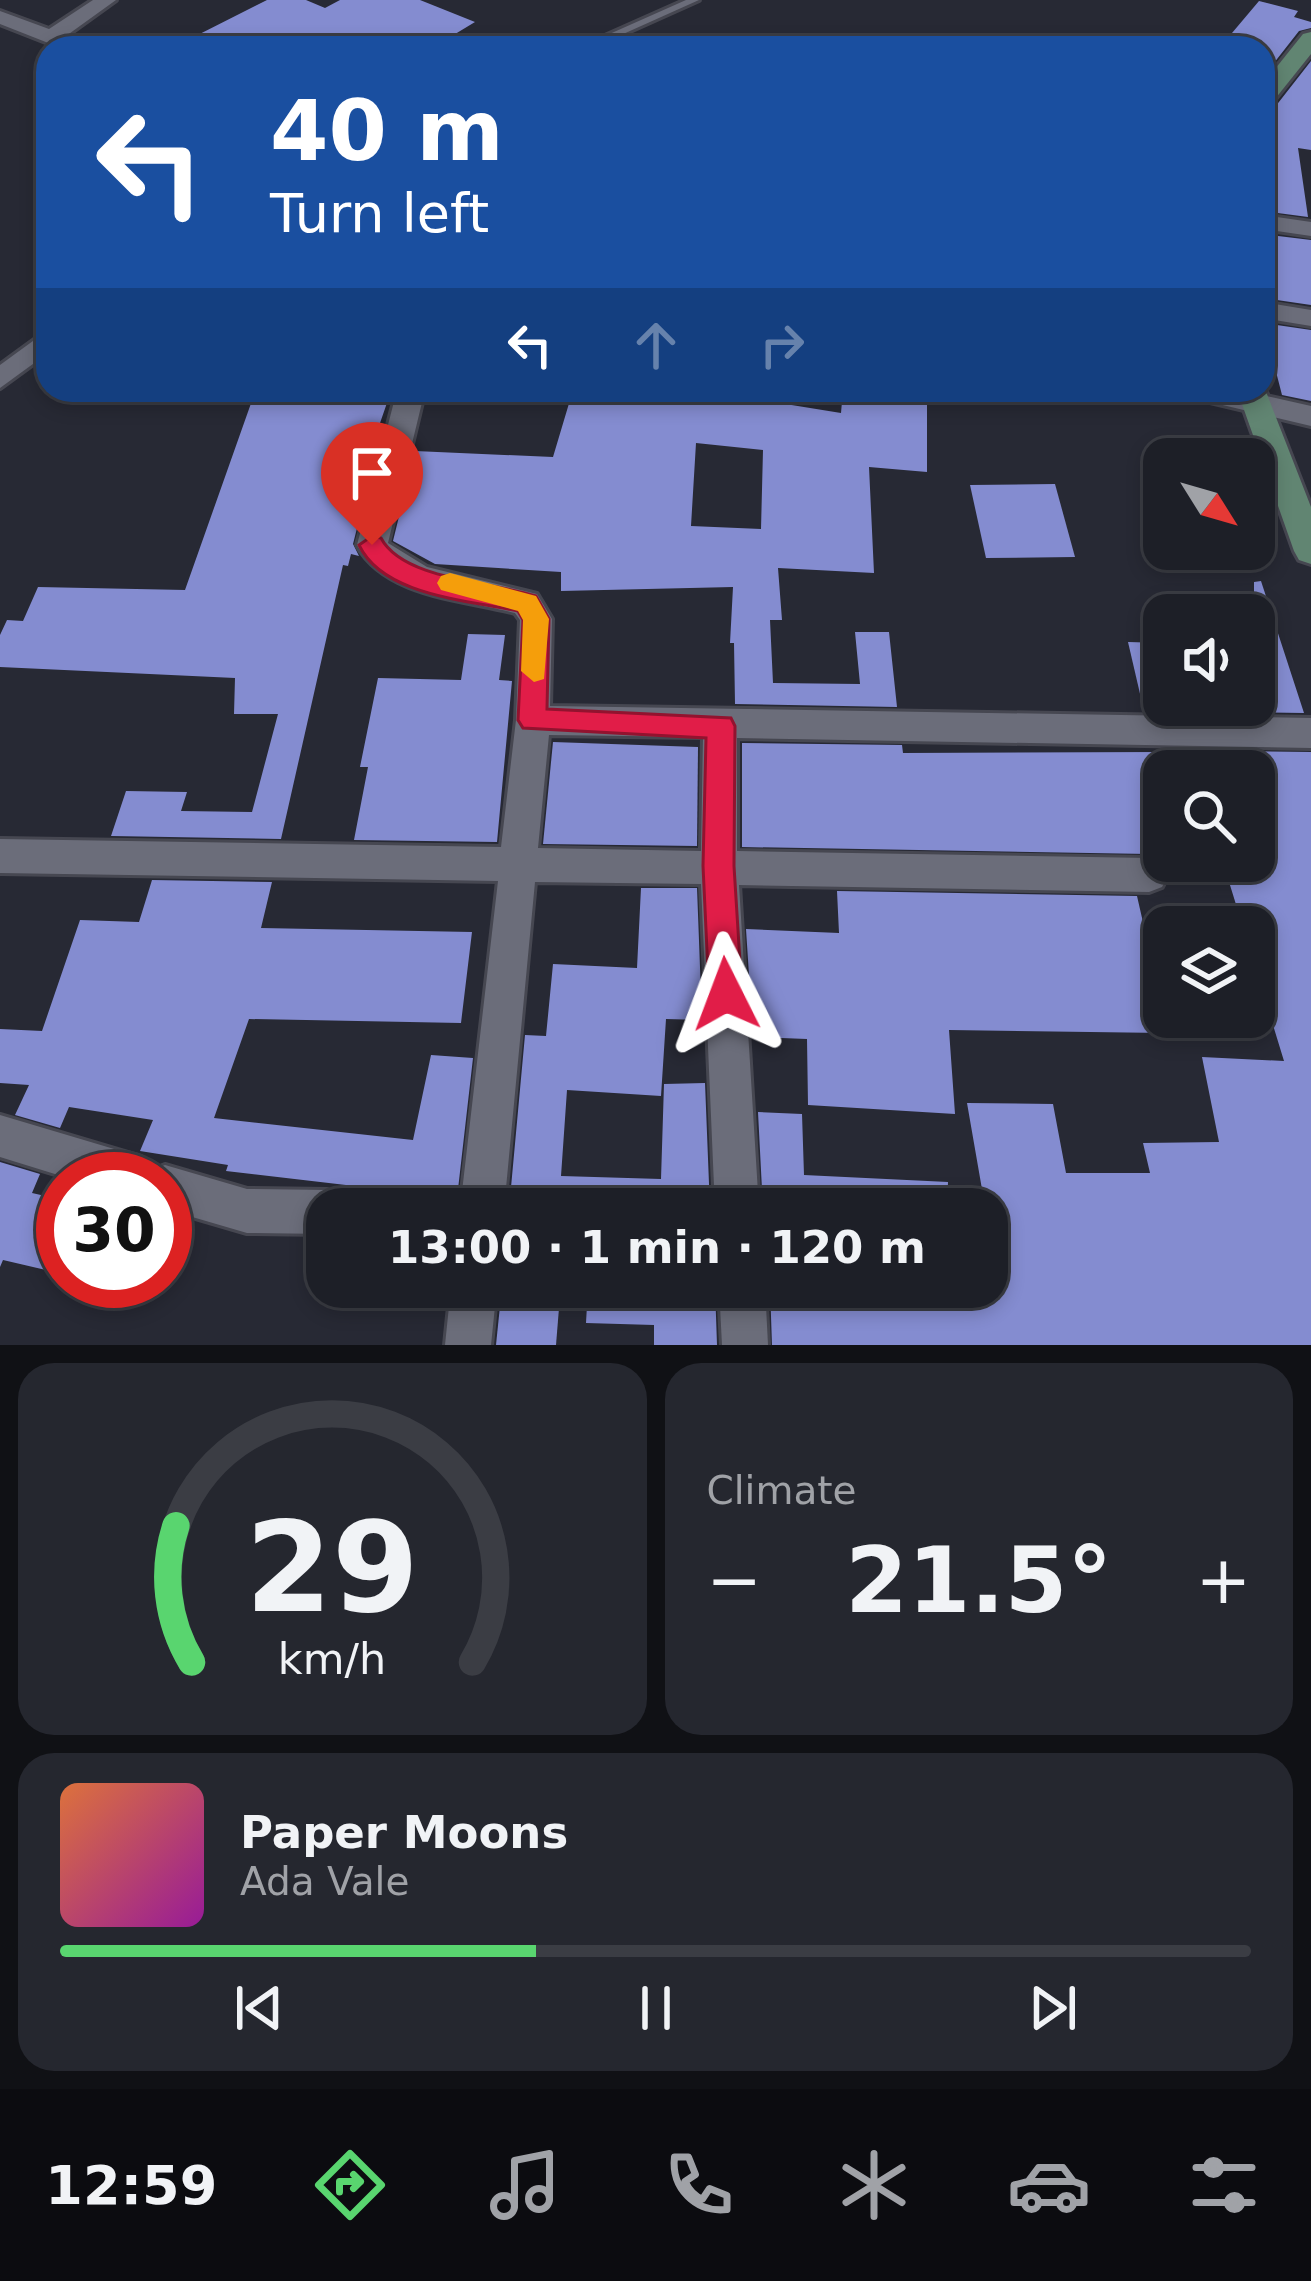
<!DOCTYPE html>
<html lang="en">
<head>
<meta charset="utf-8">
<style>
	body { margin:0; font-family:"DejaVu Sans",sans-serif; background:#25272f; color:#f1f3f6; height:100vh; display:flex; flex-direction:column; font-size:45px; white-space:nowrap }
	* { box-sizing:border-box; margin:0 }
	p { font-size:39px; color:#a0a2a7 }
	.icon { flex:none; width:66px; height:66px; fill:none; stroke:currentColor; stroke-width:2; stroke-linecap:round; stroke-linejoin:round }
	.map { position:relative; height:1345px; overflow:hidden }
	.side { display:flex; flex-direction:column; gap:18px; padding:18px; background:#101115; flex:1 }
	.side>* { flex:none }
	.hud { position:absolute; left:36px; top:36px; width:1239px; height:366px; border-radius:36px; box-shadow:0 6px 18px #0003,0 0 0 3px #3b3d44; background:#1a4fa0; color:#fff; overflow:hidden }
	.needle { width:78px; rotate:127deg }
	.tools { position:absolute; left:1143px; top:438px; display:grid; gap:24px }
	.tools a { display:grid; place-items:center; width:132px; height:132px; border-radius:24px; background:#1d1f27; box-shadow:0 6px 18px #0003,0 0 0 3px #3b3d44; font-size:60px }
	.speed { position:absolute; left:36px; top:1152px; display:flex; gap:24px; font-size:60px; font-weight:700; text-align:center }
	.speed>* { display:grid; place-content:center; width:156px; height:156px; border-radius:50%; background:#1d1f27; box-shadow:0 6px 18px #0003,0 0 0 3px #3b3d44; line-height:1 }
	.speed .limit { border:18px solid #d22; background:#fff; color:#111 }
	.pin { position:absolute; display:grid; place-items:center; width:102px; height:102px; color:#fff; margin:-123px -51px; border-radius:50% 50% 50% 0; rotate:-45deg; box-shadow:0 0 12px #0007 }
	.pin .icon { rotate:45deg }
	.me { position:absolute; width:132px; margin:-66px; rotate:357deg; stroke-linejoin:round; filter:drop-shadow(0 0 9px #0008) }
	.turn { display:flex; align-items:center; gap:42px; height:252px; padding:0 36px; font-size:54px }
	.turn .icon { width:156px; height:156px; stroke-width:2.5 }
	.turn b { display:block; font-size:84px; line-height:102px }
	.lanes { display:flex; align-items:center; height:114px; padding:0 36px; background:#0003; justify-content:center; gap:60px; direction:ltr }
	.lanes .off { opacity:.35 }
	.big { font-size:90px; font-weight:700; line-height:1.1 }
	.side .tile { flex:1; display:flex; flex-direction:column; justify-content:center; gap:18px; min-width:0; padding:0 42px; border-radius:36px; background:#25272f }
	.side .dial { align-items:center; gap:0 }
	.dial svg { height:312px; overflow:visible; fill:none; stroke:#3b3d44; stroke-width:7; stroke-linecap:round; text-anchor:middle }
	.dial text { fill:#f1f3f6; stroke:none }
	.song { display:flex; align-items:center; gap:36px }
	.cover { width:144px; height:144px; border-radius:18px; background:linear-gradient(135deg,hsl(20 70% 55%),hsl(300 70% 35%)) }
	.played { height:12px; border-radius:6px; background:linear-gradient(90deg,#59d56f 40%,#3b3d44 40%) }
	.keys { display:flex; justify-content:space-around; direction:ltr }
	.heat { display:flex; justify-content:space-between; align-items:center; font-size:66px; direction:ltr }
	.side .tiles { flex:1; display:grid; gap:18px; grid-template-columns:1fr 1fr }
	.tile:last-child { grid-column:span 2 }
	.trip { position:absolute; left:306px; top:1188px; width:702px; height:120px; border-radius:36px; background:#1d1f27; box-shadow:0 6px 18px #0003,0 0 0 3px #3b3d44; font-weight:700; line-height:120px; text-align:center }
	.dock { display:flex; height:192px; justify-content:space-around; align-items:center; background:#0c0c10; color:#a0a2a7 }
	.dock .icon { width:84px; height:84px }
	.dock .active { color:#59d56f }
	.dock b { font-size:54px; color:#f1f3f6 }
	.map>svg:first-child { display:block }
	.building { fill:#848cd0; fill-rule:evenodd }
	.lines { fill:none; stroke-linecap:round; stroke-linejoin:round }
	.lane-casing { stroke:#464751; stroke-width:6 }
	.street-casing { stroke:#464751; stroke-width:6 }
	.secondary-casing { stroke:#464751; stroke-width:6 }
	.lane { fill:#6b6d7a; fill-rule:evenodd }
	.street { fill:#6b6d7a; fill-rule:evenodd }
	.secondary { fill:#618572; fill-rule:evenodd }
	.route { fill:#e11d48; stroke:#92132f; stroke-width:3 }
	.slow { fill:#f59e0b }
</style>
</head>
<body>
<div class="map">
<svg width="1311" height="1345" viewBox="0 0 1311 1345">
	<rect width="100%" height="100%" fill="#272934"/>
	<!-- building -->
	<g class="building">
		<polygon points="267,0 306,0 325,8 340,0 420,0 475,22 432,48 172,48"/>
		<polygon points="1259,1 1298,11 1294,17 1311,22 1311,28 1299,31 1263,77 1263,48 1246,48 1252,39 1232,33"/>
		<polygon points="1311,61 1311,150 1298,148 1308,217 1263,211 1263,110 1275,107"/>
		<polygon points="1263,234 1311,240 1311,305 1263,298"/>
		<polygon points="1263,323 1311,330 1311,401 1282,395 1273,360 1263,358"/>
		<path d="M573,390H775L773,402L841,413L843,390H927V472L869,467L874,573L778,568L782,620H770L773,683L860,684L855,632H889L897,707L735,704L734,643H730L733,587L561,591V572L435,564L393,541L415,451L553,457ZM696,443L763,450L761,529L691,526Z"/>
		<polygon points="255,392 388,400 371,449 377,449 353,544 359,556 351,554 348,566 343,565 281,839 111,836 126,791 187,792 181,811 252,812 278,714 234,714 235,678 0,667 0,635 7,620 23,621 38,587 185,590"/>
		<polygon points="1055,484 1075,557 986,558 970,485"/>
		<polygon points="1261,581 1304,713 1222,712 1220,705 1254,705 1254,582"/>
		<polygon points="468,634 505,635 499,680 512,681 497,842 354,840 368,767 360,767 378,678 461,680"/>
		<polygon points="1128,642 1164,643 1164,711 1144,711"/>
		<polygon points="553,742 698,747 697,846 543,844"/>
		<polygon points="742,743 902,745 903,753 1164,752 1164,859 1149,854 742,847"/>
		<polygon points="1235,751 1311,752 1311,1345 772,1345 770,1287 999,1287 967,1103 1053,1104 1066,1173 1150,1173 1143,1143 1219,1142 1202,1057 1284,1061 1254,963 1254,927 1243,927 1225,869 1254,869 1254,771 1242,771"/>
		<polygon points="152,880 272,882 261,928 472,932 461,1023 249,1019 214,1118 413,1140 431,1055 473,1058 457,1198 226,1171 228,1165 140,1151 153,1120 69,1107 60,1128 15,1115 29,1085 0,1083 0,1029 42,1031 80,920 139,922"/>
		<polygon points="641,888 697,888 702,1020 666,1019 661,1096 567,1090 561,1176 661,1179 664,1084 705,1083 710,1209 509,1209 525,1035 546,1036 553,964 637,968"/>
		<polygon points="837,891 1137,896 1155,975 1164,975 1164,1033 949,1030 955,1114 808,1105 807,1039 753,1037 746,929 839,933"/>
		<polygon points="758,1112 802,1114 804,1175 948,1182 947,1209 763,1209"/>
		<polygon points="0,1162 40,1174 32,1193 63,1200 63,1274 3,1260 0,1267"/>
		<polygon points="588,1287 715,1287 717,1345 654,1345 654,1325 586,1323"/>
		<polygon points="500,1306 559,1308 556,1345 496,1345"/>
	</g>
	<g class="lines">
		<defs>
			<polygon id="lane" points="686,0 699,0 592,48 578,48"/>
			<g id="street">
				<polygon points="93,0 116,0 66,36 89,48 61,48 0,24 0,11 49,29"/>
				<polygon points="1263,215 1311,222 1311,236 1263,229"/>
				<polygon points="1263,302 1311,310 1311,326 1263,318"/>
				<polygon points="48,330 48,353 0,388 0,365"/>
				<path d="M397,390H425L388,543L427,567L537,594L552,619L550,706L1311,718V748L737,738V851L1149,858L1162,863L1168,875L1162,887L1149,892L739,885L759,1209H715L701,884L535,882L504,1209H460L498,881L0,873V839L501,847L516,720L520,620L515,613C463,599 386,597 357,545ZM549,735L703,737L701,851L538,848Z"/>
				<polygon points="1185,390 1240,390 1311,406 1311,426 1189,397"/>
				<polygon points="0,1115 141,1157 158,1168 165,1165 247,1189 327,1190 342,1197 348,1209 327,1209 327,1234 247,1233 165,1209 165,1179 71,1179 0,1157"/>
				<polygon points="451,1287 497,1287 491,1345 445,1345"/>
				<polygon points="719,1287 765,1287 768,1345 722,1345"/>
			</g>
			<g id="secondary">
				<polygon points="1311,32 1311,54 1271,104 1263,106 1263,84 1303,34"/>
				<polygon points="1263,384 1311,507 1311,564 1299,560 1294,551 1237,390 1263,390"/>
			</g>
		</defs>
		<!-- lane casing -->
		<use href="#lane" class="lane-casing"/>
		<!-- street casing -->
		<use href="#street" class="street-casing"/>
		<!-- secondary casing -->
		<use href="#secondary" class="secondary-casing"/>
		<!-- lane -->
		<use href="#lane" class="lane"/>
		<!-- street -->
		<use href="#street" class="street"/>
		<!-- secondary -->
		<use href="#secondary" class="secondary"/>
	</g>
	<!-- route -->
	<path class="route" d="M372,536L381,538C403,580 493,582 536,596L549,619L547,709L731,718L735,726L734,866L742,994L737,1005L726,1010L714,1005L709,994L703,866L706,738L523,728L518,720L523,620L518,611C468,600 383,596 359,545Z"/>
	<!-- slow -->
	<polygon class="slow" points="450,573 536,596 549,619 544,679 534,682 521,671 523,620 518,611 441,590 437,583 441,576"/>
</svg>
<div class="tools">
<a><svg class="needle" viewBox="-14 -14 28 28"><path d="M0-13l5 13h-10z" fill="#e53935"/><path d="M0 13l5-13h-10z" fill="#a0a2a7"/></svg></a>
<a><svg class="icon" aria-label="sound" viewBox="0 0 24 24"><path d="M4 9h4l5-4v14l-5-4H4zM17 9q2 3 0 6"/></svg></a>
<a><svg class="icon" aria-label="search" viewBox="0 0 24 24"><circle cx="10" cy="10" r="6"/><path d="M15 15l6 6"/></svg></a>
<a><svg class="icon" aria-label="layers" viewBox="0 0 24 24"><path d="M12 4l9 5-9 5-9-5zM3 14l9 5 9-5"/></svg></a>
</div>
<div class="speed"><div class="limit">30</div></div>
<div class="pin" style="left:372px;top:545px;background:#d93025"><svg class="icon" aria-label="arrive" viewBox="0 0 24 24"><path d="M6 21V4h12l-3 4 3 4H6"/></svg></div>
<svg class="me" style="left:726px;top:994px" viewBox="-20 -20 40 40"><path d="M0-17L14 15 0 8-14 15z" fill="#e11d48" stroke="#fff" stroke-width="4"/></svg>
<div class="trip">13:00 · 1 min · 120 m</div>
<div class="hud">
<div class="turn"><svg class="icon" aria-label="left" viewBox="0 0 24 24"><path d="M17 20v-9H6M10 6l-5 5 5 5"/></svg><div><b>40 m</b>Turn left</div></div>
<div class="lanes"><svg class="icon" aria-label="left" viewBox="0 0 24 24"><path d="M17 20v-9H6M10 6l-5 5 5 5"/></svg><svg class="icon off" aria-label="ahead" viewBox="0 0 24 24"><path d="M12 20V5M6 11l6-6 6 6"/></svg><svg class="icon off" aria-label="right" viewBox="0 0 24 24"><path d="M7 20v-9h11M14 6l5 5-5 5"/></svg></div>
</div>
</div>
<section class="side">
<div class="tiles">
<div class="tile dial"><svg viewBox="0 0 100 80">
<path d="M14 69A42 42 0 1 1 86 69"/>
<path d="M14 69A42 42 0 0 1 10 34" stroke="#59d56f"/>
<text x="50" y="56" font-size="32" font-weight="700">29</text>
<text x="50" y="72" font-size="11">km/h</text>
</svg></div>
<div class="tile"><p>Climate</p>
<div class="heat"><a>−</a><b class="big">21.5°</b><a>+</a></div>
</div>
<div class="tile">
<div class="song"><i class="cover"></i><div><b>Paper Moons</b><p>Ada Vale</p></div></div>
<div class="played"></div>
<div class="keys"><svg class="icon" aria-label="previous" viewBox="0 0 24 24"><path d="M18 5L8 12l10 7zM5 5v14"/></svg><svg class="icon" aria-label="pause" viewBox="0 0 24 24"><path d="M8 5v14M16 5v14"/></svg><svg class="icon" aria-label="next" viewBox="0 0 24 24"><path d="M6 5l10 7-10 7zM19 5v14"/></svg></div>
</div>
</div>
</section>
<nav class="dock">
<b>12:59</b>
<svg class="icon active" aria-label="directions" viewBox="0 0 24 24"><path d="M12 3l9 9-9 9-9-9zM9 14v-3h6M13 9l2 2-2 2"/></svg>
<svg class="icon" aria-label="music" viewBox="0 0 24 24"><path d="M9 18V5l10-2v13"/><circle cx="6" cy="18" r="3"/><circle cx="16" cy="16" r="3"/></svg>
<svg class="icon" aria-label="phone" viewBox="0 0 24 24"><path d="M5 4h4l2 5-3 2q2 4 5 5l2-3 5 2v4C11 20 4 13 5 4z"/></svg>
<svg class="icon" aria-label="climate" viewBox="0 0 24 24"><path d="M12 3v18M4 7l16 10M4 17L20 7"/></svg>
<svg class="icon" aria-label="car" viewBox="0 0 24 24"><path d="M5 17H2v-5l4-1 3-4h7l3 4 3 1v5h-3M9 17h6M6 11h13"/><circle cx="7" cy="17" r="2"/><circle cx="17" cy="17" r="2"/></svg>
<svg class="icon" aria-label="filters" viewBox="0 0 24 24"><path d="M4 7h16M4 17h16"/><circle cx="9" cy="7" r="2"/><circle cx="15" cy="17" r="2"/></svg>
</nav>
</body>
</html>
